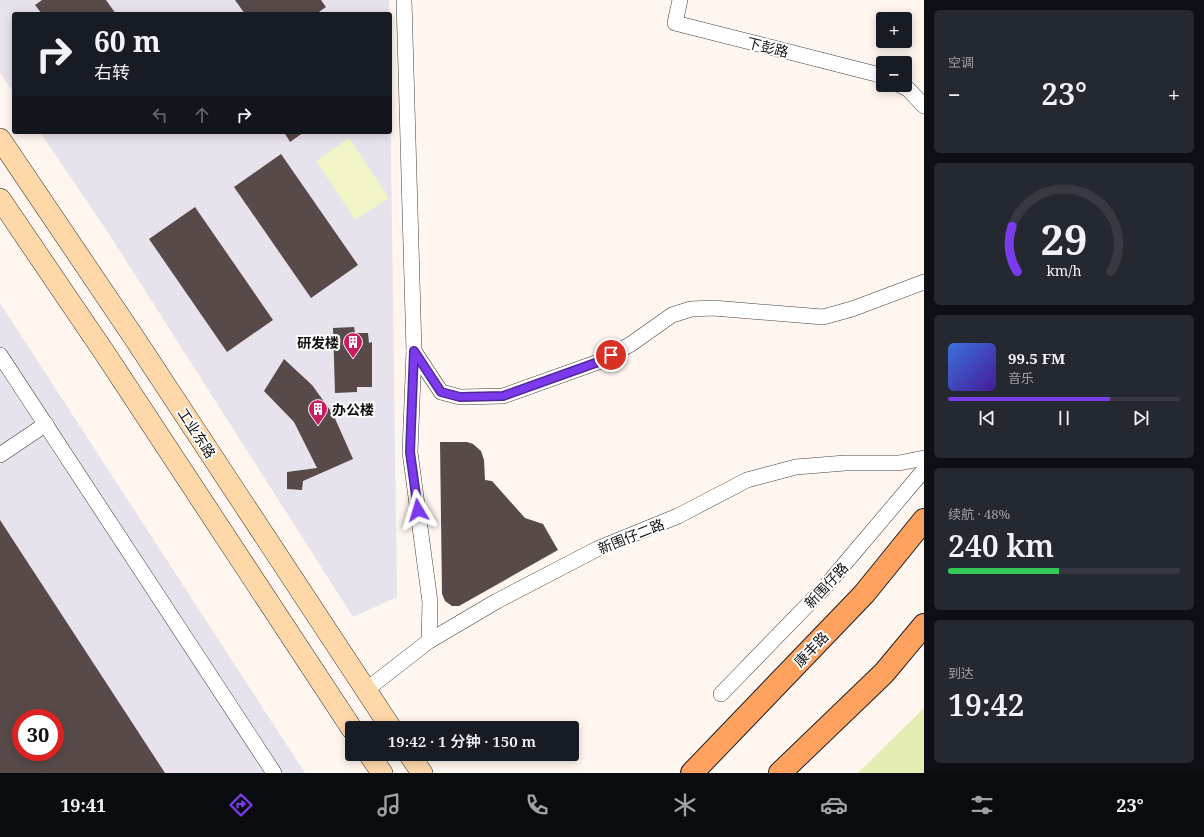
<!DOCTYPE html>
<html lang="zh">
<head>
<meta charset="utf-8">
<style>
	body { margin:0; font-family:"Noto Serif","Noto Sans SC",serif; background:#242831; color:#f1f3f6; height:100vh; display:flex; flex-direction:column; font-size:15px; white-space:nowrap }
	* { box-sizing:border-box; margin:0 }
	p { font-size:13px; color:#9ea1a6 }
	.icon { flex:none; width:22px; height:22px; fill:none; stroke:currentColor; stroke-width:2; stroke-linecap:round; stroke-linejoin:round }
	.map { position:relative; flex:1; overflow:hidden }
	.details { display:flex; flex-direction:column; gap:10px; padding:10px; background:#0d0f14; width:280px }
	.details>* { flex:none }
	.top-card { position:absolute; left:12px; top:12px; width:380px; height:122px; border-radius:4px; box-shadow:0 2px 10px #0003; background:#171b24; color:#f1f3f6; overflow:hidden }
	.fabs { position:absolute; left:876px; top:12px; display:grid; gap:8px }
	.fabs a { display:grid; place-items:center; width:36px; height:36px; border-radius:4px; background:#171b24; box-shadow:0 2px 10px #0003; font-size:20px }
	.speed { position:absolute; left:12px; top:709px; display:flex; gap:8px; font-size:20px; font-weight:700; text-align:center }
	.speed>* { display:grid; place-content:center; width:52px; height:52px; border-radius:50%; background:#171b24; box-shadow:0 2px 10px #0003; line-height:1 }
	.speed .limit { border:6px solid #d22; background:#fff; color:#111 }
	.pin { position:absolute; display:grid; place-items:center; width:34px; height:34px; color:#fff; margin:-17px; border:2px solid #fff; border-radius:50%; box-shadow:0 1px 4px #0007 }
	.me { position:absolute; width:44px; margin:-22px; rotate:353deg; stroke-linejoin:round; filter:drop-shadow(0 0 3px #0008) }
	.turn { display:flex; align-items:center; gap:14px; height:84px; padding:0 16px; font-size:18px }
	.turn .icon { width:52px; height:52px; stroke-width:2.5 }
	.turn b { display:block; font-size:28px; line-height:34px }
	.lanes { display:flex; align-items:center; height:38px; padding:0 16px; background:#0003; justify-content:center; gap:20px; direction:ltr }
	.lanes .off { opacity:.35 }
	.big { font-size:30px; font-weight:600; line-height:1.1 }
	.details .tile { flex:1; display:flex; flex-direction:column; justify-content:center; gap:6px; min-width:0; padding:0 14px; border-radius:6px; background:#242831 }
	.details .dial { align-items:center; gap:0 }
	.dial svg { height:104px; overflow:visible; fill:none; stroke:#363941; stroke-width:7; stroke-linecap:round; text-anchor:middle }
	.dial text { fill:#f1f3f6; stroke:none }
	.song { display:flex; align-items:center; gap:12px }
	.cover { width:48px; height:48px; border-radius:6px; background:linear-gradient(135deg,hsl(220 70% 55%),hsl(260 70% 35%)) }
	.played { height:4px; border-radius:2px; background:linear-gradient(90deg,#7c3aed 70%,#363941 70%) }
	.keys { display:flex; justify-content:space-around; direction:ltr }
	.heat { display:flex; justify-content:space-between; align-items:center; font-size:22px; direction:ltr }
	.charge { height:6px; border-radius:3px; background:linear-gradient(90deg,#34c759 48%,#363941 0) }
	.trip { position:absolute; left:345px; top:721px; width:234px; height:40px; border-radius:4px; background:#171b24; box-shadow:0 2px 10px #0003; font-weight:600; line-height:40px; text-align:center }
	.dock { display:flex; height:64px; justify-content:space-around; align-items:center; background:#090b0e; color:#9ea1a6 }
	.dock .icon { width:28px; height:28px }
	.dock .current { color:#7c3aed }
	.dock b { font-size:18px; color:#f1f3f6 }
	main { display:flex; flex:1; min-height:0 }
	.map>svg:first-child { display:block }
	.industrial { fill:#e8e2ed; fill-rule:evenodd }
	.green { fill:#e5edb5 }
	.pitch { fill:#f3f3c8 }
	.building { fill:#584a49; fill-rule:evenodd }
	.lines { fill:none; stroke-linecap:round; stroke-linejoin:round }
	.minor-casing { stroke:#414141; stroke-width:16 }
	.secondary-casing { stroke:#303030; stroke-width:22 }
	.primary-casing { stroke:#1f1f1f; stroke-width:24 }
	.minor { stroke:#fff; stroke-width:15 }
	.secondary { stroke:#ffd8aa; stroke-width:21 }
	.primary { stroke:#ffa15f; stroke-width:22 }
	.route-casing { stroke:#51269a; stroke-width:10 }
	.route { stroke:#7c3aed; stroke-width:7 }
	.labels { text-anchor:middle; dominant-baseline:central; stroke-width:4; stroke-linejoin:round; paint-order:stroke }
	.street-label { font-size:14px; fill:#0e0e0e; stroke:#fff }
	.poi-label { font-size:14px; font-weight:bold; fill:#0e0e0e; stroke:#fff; text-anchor:end }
</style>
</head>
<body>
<main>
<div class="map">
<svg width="924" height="773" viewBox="0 0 924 773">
	<rect width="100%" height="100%" fill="#fff6ef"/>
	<!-- industrial -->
	<g class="industrial">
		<polygon points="0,0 389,0 389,14 14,14 14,93 0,73"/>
		<polygon points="390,78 397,597 353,617 109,234 40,132 390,132"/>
		<path d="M0,303L305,773H0ZM21,718H55V752H21Z"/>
	</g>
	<!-- green -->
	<polygon class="green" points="924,708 924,773 858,773"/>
	<!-- pitch -->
	<polygon class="pitch" points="349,138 389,198 355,220 316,161"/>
	<!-- building -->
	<g class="building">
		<polygon points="42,0 106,0 116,14 42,14 35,5"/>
		<polygon points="235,0 321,0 326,7 316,14 245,14"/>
		<polygon points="284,132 304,132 290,142"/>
		<polygon points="281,154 358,265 311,298 234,187"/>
		<polygon points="195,207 273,320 227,352 149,239"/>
		<polygon points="354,327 355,333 368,333 369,343 372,342 372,387 357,387 357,392 335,393 333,328"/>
		<polygon points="284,359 312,385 333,414 353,459 303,481 302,490 287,489 287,472 317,468 294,422 264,391"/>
		<polygon points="440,442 467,442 473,444 481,451 484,460 485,480 492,481 525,518 543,524 558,550 459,606 452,606 445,601 442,594"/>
		<path d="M0,520L165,773H0ZM21,718H55V752H21Z"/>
	</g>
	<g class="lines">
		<defs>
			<g id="minor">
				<polyline points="404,0 414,351 410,452 430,602 429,641"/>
				<polyline points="680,0 675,23 876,74 883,77"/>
				<polyline points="900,85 908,89 924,106"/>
				<polyline points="414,351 441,392 460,397 503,396 601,361 631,344 672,315 691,309 713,308 823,317 852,309 924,282"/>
				<polyline points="0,355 274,773"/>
				<polyline points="0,455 46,424"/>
				<polyline points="366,690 429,641 497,601 597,549 678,516 747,480 796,467 845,463 899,463 924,458"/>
				<polyline points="721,694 825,587 924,470"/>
			</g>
			<g id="secondary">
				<polyline points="0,139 133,336 391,728"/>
				<polyline points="0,199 106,355 352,729"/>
				<polyline points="369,754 382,773"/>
				<polyline points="409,754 422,773"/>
			</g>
			<g id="primary">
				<polyline points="692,773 864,594 924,520"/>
				<polyline points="780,773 884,673 924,625"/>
			</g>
		</defs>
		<!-- minor casing -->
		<use href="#minor" class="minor-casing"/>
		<!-- secondary casing -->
		<use href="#secondary" class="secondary-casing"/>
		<!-- primary casing -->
		<use href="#primary" class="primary-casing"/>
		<!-- minor -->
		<use href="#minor" class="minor"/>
		<!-- secondary -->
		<use href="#secondary" class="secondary"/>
		<!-- primary -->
		<use href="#primary" class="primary"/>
	</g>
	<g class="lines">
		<defs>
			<polyline id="route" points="418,510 410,452 414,351 441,392 460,397 503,396 601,361 611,355"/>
		</defs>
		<!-- route casing -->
		<use href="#route" class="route-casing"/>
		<!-- route -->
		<use href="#route" class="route"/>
	</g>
	<!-- icons -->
	<defs>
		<symbol id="building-pin" viewBox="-11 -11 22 30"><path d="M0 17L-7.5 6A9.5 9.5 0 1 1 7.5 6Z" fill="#c91b5f" stroke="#fff"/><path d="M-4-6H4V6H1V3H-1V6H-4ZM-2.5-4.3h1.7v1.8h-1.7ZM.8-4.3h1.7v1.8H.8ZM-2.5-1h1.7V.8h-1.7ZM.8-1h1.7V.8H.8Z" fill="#fff"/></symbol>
	</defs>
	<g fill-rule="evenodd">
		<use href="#building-pin" x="342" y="331" width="22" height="30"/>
		<use href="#building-pin" x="307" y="398" width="22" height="30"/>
	</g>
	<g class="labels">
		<!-- street labels -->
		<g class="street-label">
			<text transform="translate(768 47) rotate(14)">下彭路</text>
			<text transform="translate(197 433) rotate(57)">工业东路</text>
			<text transform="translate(631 536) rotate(-22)">新围仔二路</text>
			<text transform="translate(826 585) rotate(-47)">新围仔路</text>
			<text transform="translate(811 649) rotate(-46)">康丰路</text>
		</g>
		<!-- poi labels -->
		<g class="poi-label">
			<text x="339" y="342">研发楼</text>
			<text x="332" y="409" text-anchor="start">办公楼</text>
		</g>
	</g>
</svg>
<div class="fabs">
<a>+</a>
<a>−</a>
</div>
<div class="speed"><div class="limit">30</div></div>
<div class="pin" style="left:611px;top:355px;background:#d93025"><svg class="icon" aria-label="arrive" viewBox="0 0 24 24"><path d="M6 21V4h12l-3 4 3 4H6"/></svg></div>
<svg class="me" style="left:418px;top:510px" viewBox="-20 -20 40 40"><path d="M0-17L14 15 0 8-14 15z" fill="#7c3aed" stroke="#fff" stroke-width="4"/></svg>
<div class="trip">19:42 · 1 分钟 · 150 m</div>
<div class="top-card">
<div class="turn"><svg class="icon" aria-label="right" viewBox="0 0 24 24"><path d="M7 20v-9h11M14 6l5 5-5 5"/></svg><div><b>60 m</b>右转</div></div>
<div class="lanes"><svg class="icon off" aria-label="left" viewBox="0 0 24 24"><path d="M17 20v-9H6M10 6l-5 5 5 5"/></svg><svg class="icon off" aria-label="ahead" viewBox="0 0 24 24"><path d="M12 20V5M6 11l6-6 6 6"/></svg><svg class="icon" aria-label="right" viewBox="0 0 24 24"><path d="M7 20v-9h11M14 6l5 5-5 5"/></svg></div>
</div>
</div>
<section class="details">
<div class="tile"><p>空调</p>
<div class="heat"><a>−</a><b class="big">23°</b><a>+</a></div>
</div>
<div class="tile dial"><svg viewBox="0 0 100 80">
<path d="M14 69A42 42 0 1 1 86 69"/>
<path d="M14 69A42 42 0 0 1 10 34" stroke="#7c3aed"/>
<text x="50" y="56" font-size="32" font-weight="700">29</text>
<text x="50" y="72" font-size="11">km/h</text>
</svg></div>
<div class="tile">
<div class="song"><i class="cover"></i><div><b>99.5 FM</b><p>音乐</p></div></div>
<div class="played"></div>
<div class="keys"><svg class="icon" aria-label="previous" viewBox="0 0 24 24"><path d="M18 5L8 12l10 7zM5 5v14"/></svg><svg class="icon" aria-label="pause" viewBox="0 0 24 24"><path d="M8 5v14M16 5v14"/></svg><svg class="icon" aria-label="next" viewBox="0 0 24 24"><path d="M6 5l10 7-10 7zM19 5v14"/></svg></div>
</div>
<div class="tile"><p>续航 · 48%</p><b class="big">240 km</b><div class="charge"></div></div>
<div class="tile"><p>到达</p><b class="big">19:42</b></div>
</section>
</main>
<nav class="dock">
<b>19:41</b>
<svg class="icon current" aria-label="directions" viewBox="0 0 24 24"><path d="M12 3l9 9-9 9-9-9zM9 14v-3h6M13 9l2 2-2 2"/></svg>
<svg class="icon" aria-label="music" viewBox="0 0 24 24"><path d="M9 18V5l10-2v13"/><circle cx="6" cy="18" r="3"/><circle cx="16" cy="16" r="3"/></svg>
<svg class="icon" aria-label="phone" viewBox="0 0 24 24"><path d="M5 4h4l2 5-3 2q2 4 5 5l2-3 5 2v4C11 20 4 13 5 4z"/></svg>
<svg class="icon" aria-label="climate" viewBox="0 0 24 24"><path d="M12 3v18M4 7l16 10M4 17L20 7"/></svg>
<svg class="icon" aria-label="car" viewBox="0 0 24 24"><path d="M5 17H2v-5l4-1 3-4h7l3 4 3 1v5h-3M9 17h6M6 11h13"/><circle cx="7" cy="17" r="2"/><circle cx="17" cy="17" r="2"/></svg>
<svg class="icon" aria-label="filters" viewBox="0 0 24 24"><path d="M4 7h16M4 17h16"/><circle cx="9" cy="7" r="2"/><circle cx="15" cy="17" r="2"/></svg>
<b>23°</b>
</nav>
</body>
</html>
